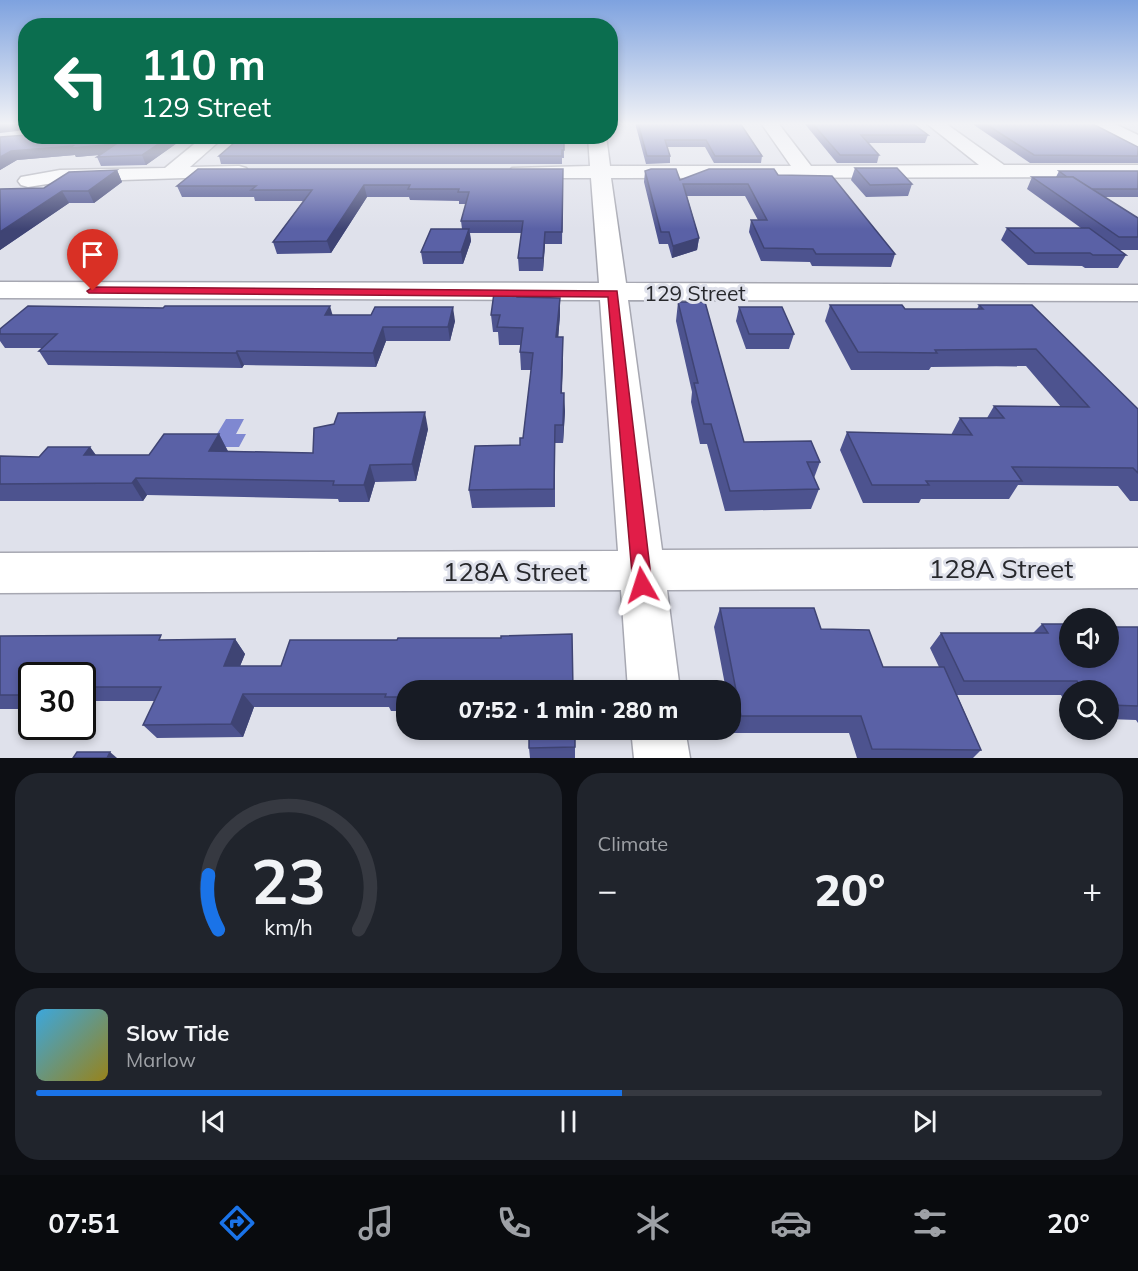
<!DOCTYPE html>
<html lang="en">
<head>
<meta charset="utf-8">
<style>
	body { margin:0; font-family:Mulish,sans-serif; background:#20242c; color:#f1f3f6; height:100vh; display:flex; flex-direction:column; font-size:22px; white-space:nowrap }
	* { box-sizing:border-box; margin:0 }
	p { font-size:20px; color:#9ea1a6 }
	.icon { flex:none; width:33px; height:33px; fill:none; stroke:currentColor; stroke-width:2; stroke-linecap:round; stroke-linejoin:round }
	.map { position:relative; height:758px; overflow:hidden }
	.side { display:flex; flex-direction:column; gap:15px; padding:15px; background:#0d0f14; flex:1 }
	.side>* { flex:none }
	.banner { position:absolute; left:18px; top:18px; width:600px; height:126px; border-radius:24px; box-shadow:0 3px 9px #0003; background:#0b6e4f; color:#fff; overflow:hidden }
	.fabs { position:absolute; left:1059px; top:608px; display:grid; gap:12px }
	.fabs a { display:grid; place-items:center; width:60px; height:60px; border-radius:50%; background:#171b24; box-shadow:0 3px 9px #0003; font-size:30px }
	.speed { position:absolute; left:18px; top:662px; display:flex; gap:12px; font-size:30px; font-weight:700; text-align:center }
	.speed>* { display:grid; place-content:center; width:78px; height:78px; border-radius:50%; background:#171b24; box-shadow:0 3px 9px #0003; line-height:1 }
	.speed .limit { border:3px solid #111; border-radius:9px; background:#fff; color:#111 }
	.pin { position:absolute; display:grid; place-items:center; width:51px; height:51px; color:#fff; margin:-62px -26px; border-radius:50% 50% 50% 0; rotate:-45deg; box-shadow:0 0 6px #0007 }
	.pin .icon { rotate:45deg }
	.me { position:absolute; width:66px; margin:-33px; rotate:354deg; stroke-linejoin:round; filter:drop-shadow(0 0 4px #0008) }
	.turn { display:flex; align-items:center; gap:21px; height:126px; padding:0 24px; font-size:27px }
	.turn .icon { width:78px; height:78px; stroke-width:2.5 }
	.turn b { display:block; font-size:42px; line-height:51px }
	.big { font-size:45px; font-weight:800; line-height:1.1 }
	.side .tile { flex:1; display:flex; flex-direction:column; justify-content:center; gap:9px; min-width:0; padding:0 21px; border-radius:24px; background:#20242c }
	.side .dial { align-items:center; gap:0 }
	.dial svg { height:156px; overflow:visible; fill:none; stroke:#363941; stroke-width:7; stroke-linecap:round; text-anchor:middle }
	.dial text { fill:#f1f3f6; stroke:none }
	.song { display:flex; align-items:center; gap:18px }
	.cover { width:72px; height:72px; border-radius:9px; background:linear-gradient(135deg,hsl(200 70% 55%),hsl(50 70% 35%)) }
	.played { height:6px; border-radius:3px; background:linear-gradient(90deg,#1a73e8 55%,#363941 55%) }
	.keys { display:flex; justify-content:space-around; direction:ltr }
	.heat { display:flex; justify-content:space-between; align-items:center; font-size:33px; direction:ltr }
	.side .tiles { flex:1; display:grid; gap:15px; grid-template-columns:1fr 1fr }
	.tile:last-child { grid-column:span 2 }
	.trip { position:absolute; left:396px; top:680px; width:345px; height:60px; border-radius:24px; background:#171b24; box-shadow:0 3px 9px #0003; font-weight:800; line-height:60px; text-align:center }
	.tab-bar { display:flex; height:96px; justify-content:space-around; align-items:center; background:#090b0e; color:#9ea1a6 }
	.tab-bar .icon { width:42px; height:42px }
	.tab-bar .on { color:#1a73e8 }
	.tab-bar b { font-size:27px; color:#f1f3f6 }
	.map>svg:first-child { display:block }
	.water { fill:#7f88d1 }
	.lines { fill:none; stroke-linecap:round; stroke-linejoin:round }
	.minor-casing { stroke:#a7a8b2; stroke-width:3 }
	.minor { fill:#fff; fill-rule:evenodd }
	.wall { fill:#4d538f }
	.shaded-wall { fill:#3f4474 }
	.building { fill:#5a61a6; stroke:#3f4474; stroke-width:1.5 }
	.route { fill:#e11d48; stroke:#92132f; stroke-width:1.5 }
	.labels { text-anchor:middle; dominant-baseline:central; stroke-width:6; stroke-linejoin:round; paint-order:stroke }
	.street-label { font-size:21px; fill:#27282c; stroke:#dfe1eb }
	.near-street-label { font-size:26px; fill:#27282c; stroke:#dfe1eb }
</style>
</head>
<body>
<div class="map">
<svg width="1138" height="758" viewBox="0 0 1138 758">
	<rect width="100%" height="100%" fill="#dfe1eb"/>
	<!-- water -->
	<polygon class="water" points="226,419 244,419 236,434 246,434 239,447 209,447"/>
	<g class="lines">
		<defs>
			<g id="minor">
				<polygon points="761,123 778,123 811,166 979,165 926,123 945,123 1004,165 1138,165 1138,177 611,178 626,283 1138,285 1138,301 628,300 662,550 1138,548 1138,588 667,590 680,690 628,690 621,590 0,593 0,553 618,551 600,300 0,298 0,282 599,283 591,178 519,178 512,176 509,172 512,168 590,166 588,136 606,136 610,166 791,166"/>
				<polygon points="1092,123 1113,123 1138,135 1138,147 1094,127"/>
				<polygon points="204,136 225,136 190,167 239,166 246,168 249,172 246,176 60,182 28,187 21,185 18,181 21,177 60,170 165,168"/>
				<polygon points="631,729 685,729 690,758 634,758"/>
			</g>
		</defs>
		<!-- minor casing -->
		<use href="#minor" class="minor-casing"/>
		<!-- minor -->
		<use href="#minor" class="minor"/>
	</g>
	<!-- wall -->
	<g class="wall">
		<polygon points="635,123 740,123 762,156 761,163 714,163 705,147 667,147 670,156 670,163 646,164"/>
		<polygon points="804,123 912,123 928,135 925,143 868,143 879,155 877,163 837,163"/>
		<polygon points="971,123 1091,123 1138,156 1138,163 1030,163"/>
		<polygon points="187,136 146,165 101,166 97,157 99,155 76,157 75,155 17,160 0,170 0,137"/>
		<polygon points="564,136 564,158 562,158 562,164 221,164 219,156 375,142 422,142"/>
		<polygon points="855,168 912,184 908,196 866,197 851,180"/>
		<polygon points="563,169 562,244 545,244 543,271 519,271 518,258 522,233 470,233 471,241 463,264 423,264 421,252 462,229 461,221 466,204 459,204 459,201 410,200 409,197 367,197 331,253 277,254 273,242 303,201 255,201 254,197 182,197 177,186"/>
		<polygon points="117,170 122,182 94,203 69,203 0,250 0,189 44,188"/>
		<polygon points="645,171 680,180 778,175 895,254 891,267 812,266 810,262 761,261 749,232 751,220 758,220 745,196 687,196 699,238 697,250 672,258 668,244 659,244 644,182"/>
		<polygon points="1059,171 1138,171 1138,197 1104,197 1138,218 1138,250 1119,250 1126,255 1118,268 1085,268 1082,266 1028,265 1001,240 1007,228 1081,228 1027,189 1032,177 1056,177"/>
		<polygon points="517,293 518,297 560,315 558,337 563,354 562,393 565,411 563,443 555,443 555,507 472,508 469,490 520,445 523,438 531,370 521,370 520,352 521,345 499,345 498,332 493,332 491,315"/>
		<polygon points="678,302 744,442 820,462 814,478 819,489 811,509 725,511 707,444 700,444 691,402 692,392 676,321"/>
		<polygon points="830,305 905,309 977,309 979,305 1138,409 1138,501 1130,501 1118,486 1018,485 1009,499 921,499 919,503 863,503 840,450 847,432 951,435 960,418 987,418 994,406 1061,407 1026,366 931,367 929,370 851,370 825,321"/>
		<polygon points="739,307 794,334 789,349 746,349 736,321"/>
		<polygon points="333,315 455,321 450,341 386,341 376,367 244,365 242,368 48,365 39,351 42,348 5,348 0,341 0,329"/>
		<polygon points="428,429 416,481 375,482 369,502 339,502 338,499 147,495 143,501 0,501 0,456 39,457 90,447 96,455 149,455 219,434 228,451 313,453"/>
		<polygon points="720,608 821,629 883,667 939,667 930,648 941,633 1033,633 1042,624 1070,657 1138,627 1138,723 1136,720 1108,719 1108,690 1070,690 1070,711 1061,695 957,695 981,750 973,758 857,758 849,733 734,733 730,716 730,690 726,690 714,627"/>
		<polygon points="572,634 406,690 406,711 391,711 389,707 254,707 243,737 157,738 143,725 155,701 82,701 82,675 32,675 32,709 0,709 0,636 165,640 235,639 245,654 240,666 281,666 397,640 501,638"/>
		<polygon points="575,747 575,758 530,758 529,748"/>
	</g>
	<!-- shaded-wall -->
	<g class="shaded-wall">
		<polygon points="0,123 22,123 26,130 0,133"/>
		<polygon points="170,136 187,136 146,165 142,155"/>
		<polygon points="372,136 380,136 368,150 366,142"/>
		<polygon points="116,144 121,153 76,157 75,155 17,160 0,170 0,157 11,151 73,146"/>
		<polygon points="117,170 122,182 94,203 88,191"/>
		<polygon points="364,185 367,197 331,253 327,241"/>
		<polygon points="62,191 69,203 0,250 0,232"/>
		<polygon points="469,229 471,241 463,264 461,252"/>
		<polygon points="545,232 545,244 543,271 543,258"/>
		<polygon points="699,238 697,250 672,258 673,246"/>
		<polygon points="560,298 560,315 557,354 556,337"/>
		<polygon points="330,306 334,320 325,315"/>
		<polygon points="453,307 455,321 450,341 448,327"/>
		<polygon points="383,327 386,341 376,367 373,353"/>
		<polygon points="563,337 563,354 561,411 561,393"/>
		<polygon points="237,351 244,365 242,368 236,353"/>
		<polygon points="564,393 565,411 563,443 563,425"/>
		<polygon points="425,412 428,429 416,481 412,464"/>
		<polygon points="219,434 228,452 209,451"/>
		<polygon points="90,447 102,464 84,455"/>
		<polygon points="370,465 375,482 369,502 364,485"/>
		<polygon points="136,478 147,495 143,501 132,483"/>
		<polygon points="235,639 245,654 234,681 224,666"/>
		<polygon points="32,687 32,699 26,695"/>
		<polygon points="243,694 254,707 243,737 231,724"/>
		<polygon points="110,752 117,758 107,758"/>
	</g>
	<!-- building -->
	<g class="building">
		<polygon points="638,123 740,123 762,156 715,156 706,140 665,140 670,156 647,156"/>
		<polygon points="812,123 912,123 928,135 861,135 879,155 840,155"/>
		<polygon points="984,123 1091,123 1138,147 1138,156 1034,155"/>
		<polygon points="26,135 26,136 170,136 142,155 97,157 116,144 71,148 73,146 11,151 0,157 0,137"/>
		<polygon points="242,136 372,136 366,142 422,142 426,136 564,136 564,150 562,150 562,156 219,156"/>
		<polygon points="855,168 897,168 912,184 870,185"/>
		<polygon points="198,169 563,169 562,232 545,232 543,258 518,258 523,221 461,221 469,192 458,192 459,189 408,189 410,185 364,185 327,241 273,242 312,190 251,190 256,186 177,186"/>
		<polygon points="651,169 676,169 680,180 709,169 774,169 778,175 832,176 895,254 816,254 813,249 764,248 751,220 767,220 748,184 683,184 699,238 673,246 669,232 661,232 645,171"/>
		<polygon points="117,170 88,191 62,191 0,232 0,189 44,188 69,172"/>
		<polygon points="1059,171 1138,171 1138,189 1091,189 1073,177 1067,177"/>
		<polygon points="1032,177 1073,177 1138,218 1138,237 1119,237"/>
		<polygon points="1007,228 1089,228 1126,255 1093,255 1090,253 1035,253"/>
		<polygon points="431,229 469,229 461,252 421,252"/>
		<polygon points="494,293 517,293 517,297 560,298 556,337 563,337 561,393 564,393 563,425 555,425 554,489 469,490 475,446 520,445 520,438 523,438 533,353 520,352 523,328 497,327 500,315 491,315"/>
		<polygon points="678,302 705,302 744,442 811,441 820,462 807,462 819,489 730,491 711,424 704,424 694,383 698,383"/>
		<polygon points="830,305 902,305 905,309 983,309 979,305 1032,305 1138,409 1138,473 1133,468 1012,467 1022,481 926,481 929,485 872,485 847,432 972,435 960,418 1004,418 994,406 1089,407 1036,349 935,350 937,353 858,352"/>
		<polygon points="28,306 163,308 165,306 330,306 325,315 371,315 375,307 453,307 448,327 383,327 373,353 237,351 236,353 39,351 57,334 0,334 0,329"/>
		<polygon points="739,307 782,307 794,334 749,334"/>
		<polygon points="425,412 412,464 370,465 364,485 333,485 334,481 136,478 132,483 0,484 0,456 39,457 48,447 90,447 84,455 149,455 164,434 219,434 209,451 313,453 314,428 334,424 338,413"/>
		<polygon points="720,608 814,608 821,629 869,630 883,667 944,667 981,750 872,749 861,716 741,716"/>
		<polygon points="1042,624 1070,624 1070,657 1108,657 1108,627 1138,627 1138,706 1108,705 1108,690 1082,690 1077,681 964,681 941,633 1048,633"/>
		<polygon points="572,634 573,690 406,690 406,697 385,697 386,694 243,694 231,724 143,725 161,687 82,687 82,675 32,675 32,687 26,695 0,695 0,636 161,635 159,640 235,639 224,666 281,666 290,640 397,640 398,638 501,638 501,636"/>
		<polygon points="529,729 575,729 575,747 529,748"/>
		<polygon points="77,752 110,752 107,758 73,758"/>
	</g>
	<!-- sky -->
	<linearGradient id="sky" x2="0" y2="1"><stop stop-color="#7ea2df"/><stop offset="0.54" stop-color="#f1f2f6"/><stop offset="1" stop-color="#f1f2f6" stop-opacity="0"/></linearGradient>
	<rect width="1138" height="229" fill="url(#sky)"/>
	<!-- route -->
	<polygon class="route" points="93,287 617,291 652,585 649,591 642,594 635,591 633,585 608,297 89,293 87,291"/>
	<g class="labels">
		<!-- street labels -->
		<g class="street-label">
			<text x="695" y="293">129 Street</text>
		</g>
		<!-- near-street labels -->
		<g class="near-street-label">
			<text x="1001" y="568">128A Street</text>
			<text x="515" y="571">128A Street</text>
		</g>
	</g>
</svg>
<div class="fabs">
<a><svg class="icon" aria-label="sound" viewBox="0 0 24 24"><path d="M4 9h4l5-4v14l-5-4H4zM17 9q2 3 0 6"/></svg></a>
<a><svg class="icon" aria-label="search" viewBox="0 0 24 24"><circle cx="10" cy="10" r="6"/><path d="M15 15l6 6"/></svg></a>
</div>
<div class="speed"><div class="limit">30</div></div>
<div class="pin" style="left:93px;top:291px;background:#d93025"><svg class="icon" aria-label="arrive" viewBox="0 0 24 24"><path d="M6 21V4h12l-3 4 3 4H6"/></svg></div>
<svg class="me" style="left:642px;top:585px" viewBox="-20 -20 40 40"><path d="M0-17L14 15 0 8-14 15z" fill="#e11d48" stroke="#fff" stroke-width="4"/></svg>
<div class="trip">07:52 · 1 min · 280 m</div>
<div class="banner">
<div class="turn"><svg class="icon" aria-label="left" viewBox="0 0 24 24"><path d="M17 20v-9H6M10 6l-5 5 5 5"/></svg><div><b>110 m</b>129 Street</div></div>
</div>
</div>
<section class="side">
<div class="tiles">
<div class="tile dial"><svg viewBox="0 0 100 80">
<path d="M14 69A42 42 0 1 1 86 69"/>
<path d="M14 69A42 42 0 0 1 9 41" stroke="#1a73e8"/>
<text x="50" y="56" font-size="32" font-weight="700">23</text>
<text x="50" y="72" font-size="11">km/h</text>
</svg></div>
<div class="tile"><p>Climate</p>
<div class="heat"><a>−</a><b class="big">20°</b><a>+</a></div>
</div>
<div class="tile">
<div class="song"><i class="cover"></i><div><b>Slow Tide</b><p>Marlow</p></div></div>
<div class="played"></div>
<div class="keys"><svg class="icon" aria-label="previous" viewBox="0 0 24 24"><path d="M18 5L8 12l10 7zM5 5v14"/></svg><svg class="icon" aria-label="pause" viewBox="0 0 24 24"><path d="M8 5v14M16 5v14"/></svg><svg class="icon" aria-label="next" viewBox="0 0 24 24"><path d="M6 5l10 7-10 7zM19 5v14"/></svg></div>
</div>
</div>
</section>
<nav class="tab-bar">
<b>07:51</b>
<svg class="icon on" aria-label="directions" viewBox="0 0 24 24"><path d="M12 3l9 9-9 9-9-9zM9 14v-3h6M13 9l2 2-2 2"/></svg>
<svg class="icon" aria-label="music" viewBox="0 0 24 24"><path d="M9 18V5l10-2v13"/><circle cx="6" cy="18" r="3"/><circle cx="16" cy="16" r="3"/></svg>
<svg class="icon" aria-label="phone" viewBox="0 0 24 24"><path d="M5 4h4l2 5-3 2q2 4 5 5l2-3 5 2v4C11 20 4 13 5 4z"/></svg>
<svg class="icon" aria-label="climate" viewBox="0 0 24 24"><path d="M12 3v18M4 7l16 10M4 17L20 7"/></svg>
<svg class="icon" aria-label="car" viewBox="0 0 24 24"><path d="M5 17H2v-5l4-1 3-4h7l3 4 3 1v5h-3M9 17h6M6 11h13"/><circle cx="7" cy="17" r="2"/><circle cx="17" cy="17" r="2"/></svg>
<svg class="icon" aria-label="filters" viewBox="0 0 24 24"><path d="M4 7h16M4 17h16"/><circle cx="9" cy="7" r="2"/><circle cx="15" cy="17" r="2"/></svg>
<b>20°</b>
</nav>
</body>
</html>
